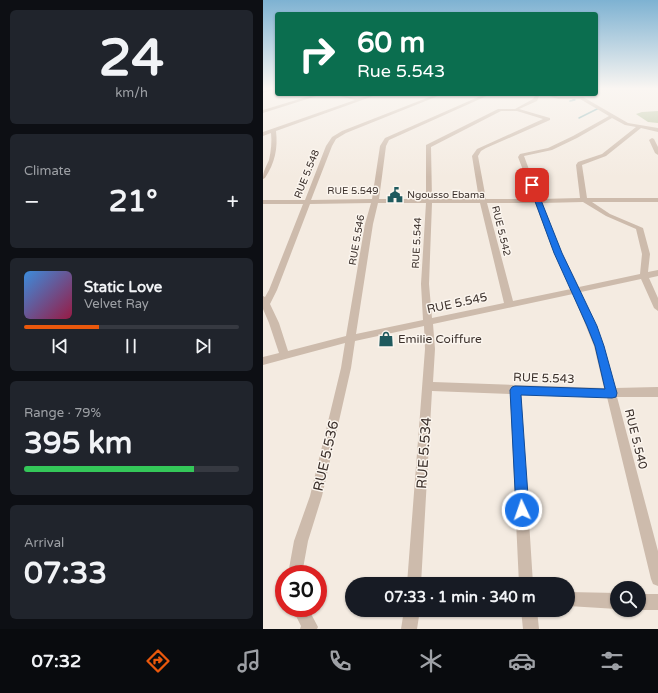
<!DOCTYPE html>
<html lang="en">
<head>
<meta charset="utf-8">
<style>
	body { margin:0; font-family:"Varela Round",sans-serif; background:#20242c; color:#f1f3f6; height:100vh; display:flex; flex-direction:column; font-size:15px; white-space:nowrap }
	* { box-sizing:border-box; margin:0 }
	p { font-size:13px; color:#9ea1a6 }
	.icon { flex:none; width:22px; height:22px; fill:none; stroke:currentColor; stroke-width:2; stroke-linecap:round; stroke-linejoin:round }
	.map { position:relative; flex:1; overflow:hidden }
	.panel { display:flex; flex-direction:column; gap:10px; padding:10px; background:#0d0f14; width:263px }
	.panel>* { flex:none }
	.hud { position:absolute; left:12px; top:12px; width:323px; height:84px; border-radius:4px; box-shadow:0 1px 3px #0004; background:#0b6e4f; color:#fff; overflow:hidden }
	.controls { position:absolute; left:347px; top:581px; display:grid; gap:8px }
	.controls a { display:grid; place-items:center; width:36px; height:36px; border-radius:50%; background:#171b24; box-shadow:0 1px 3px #0004; font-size:20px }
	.speed { position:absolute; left:12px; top:565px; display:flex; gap:8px; font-size:20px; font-weight:700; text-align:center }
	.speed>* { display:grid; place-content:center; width:52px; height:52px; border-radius:50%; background:#171b24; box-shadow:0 1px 3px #0004; line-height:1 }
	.speed .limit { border:6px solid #d22; background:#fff; color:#111 }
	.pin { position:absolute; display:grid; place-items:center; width:34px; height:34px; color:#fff; margin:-17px; border-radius:8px; box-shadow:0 2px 6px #0006 }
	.me { position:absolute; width:44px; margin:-22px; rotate:357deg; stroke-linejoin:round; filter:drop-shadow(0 0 3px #0008) }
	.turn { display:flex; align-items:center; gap:14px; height:84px; padding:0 16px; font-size:18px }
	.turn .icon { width:52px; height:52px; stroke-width:2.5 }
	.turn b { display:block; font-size:28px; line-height:34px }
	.big { font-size:30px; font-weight:800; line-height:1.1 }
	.panel .tile { flex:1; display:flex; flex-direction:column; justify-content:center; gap:6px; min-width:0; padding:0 14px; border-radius:6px; background:#20242c }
	.panel .dial { align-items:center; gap:0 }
	.dial b { font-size:52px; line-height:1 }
	.song { display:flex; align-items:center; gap:12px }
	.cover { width:48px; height:48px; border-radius:6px; background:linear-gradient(135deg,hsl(210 70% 55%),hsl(340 70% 35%)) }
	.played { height:4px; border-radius:2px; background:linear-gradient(90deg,#ea580c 35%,#363941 35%) }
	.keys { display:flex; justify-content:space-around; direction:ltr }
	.heat { display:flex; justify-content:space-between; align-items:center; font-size:22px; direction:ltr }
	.charge { height:6px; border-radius:3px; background:linear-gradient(90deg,#34c759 79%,#363941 0) }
	.trip { position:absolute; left:82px; top:577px; width:230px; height:40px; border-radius:20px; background:#171b24; box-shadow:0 1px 3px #0004; font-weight:800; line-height:40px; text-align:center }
	.menu { display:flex; height:64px; justify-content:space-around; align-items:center; background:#090b0e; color:#9ea1a6 }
	.menu .icon { width:28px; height:28px }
	.menu .current { color:#ea580c }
	.menu b { font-size:18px; color:#f1f3f6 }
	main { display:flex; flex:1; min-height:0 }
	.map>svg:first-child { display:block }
	.green { fill:#b8c4a0 }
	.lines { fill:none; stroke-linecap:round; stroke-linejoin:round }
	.stream { stroke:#7fb0b2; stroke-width:1.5 }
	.minor { fill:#cdbbac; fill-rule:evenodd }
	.route { fill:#1a73e8; stroke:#114b97 }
	.labels { text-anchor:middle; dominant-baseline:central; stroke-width:3; stroke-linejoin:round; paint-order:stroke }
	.far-street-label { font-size:10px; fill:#3b302b; stroke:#fbf5ee }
	.far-poi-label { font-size:10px; fill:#3b302b; stroke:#fbf5ee; text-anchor:start }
	.street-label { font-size:12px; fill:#3b302b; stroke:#fbf5ee }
	.poi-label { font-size:12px; fill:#3b302b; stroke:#fbf5ee; text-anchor:start }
	.near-street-label { font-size:14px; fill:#3b302b; stroke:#fbf5ee }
</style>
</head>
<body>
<main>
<section class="panel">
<div class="tile dial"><b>24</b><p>km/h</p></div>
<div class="tile"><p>Climate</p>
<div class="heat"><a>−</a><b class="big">21°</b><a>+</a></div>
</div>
<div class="tile">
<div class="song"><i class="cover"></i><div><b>Static Love</b><p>Velvet Ray</p></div></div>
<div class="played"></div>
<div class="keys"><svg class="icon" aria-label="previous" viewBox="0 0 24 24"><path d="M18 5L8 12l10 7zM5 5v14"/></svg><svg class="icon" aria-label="pause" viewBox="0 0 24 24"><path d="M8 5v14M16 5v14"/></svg><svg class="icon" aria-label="next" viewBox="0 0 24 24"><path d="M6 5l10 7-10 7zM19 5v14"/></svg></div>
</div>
<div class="tile"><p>Range · 79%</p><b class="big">395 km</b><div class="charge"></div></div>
<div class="tile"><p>Arrival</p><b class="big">07:33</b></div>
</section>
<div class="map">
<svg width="395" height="629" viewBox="0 0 395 629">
	<rect width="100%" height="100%" fill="#f4ebe1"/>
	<!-- green -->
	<polygon class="green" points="395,111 395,123 385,122 373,114 379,112"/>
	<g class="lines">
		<!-- stream -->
		<g class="stream">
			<polyline points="307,101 312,100 310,99"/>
			<polyline points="316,118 336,108"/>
		</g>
		<!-- minor -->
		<g class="minor">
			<polygon points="7,89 12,89 0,93 0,91"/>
			<polygon points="53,94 60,94 0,113 0,110"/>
			<path d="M69,94C78,94 89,99 97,98C104,97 109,94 116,94L13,131C15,148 12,163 2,178L0,179C0,171 3,167 6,160C8,151 9,142 8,133L0,136V132L92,100Z"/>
			<path d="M174,94H180L83,133L73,139L69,146L48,200L109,199L117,146L122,138L222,94H228L126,140L123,146L116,199H163V145L235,109H252L270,99L273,94H277L274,101L256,109L287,118V120L223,148L218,151L215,156L223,199H271L255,157L257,154L285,148L310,136L346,116L317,99H295L280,94H287L295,97H320L365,123L395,128V132L378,128L343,156L319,165L324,198H395V202H329L347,214L380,228L387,254L385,272L395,270V276L386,278L395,298V311L391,308L378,279L318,292L341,346L352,388L395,387V397H354L395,551V586L390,584L388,579L344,397L258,394L270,584H256L247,394L169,391L158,584H144L162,349L161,326L92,341L88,368L59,496L45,541L39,574H25L31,541L47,496L78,368L82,343L0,365V357L16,353L6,323L0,309V296L2,297L6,290L40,204H0V200H42L63,146L69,137L79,131ZM238,111H254L280,119L214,149L209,156L216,199H169L168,147ZM349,118L362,125L373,127L339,154L315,162L313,165L317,198L277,199L261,156L289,150L314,138ZM320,202L343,216L373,229L379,254L377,274L316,287L299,253L279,203ZM108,203L102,224L83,336L25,351L16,323L7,304L14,290L47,204ZM115,203H163L158,284L160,320L93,334L110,224ZM169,203H217L241,303L169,318L166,284ZM224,203H272L291,253L308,289L250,301ZM310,294L331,346L341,388L170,382L172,349L170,324Z"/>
			<polygon points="389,138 391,139 395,147 395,155 392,153 386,140"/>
			<polygon points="305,592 354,593 354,609 305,606"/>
			<rect x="376" y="594" width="19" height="16"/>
			<polygon points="29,608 45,608 55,627 54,629 37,629 38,626"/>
			<polygon points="141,610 157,610 154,629 138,629"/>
			<polygon points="258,610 274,610 276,629 260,629"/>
		</g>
	</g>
	<!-- sky -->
	<linearGradient id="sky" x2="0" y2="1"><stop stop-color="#7eb2d2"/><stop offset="0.5" stop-color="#faf6f2"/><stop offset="1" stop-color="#faf6f2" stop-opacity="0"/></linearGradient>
	<rect width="395" height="177" fill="url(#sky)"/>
	<!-- route -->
	<polygon class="route" points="269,183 272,185 299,253 334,326 341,346 354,393 353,397 349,398 258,395 266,510 264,514 259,516 255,514 253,510 247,390 249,387 252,386 342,389 332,346 324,326 291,253 266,185"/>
	<!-- icons -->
	<defs>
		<symbol id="civic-bare" viewBox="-9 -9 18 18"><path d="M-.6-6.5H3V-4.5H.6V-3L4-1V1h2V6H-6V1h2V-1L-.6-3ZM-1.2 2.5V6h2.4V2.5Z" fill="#1f5a5e" stroke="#fbf5ee" stroke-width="2.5" paint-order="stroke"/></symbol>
		<symbol id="shop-bare" viewBox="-9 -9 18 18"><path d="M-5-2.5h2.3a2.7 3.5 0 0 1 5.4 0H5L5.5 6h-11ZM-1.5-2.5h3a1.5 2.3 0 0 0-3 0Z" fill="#1f5a5e" stroke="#fbf5ee" stroke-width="2.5" paint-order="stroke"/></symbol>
	</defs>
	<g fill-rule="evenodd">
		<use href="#civic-bare" x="121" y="184" width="22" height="22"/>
		<use href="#shop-bare" x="112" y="328" width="22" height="22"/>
	</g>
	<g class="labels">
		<!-- far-street labels -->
		<g class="far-street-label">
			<text transform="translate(44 174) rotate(-68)">RUE 5.548</text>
			<text x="90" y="191">RUE 5.549</text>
			<text transform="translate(238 231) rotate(76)">RUE 5.542</text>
			<text transform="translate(94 240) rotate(-80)">RUE 5.546</text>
			<text transform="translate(154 243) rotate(-87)">RUE 5.544</text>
		</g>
		<!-- far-poi labels -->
		<g class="far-poi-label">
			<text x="144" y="195">Ngousso Ebama</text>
		</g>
		<!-- street labels -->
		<g class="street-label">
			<text transform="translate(194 303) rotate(-12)">RUE 5.545</text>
			<text transform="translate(281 378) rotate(2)">RUE 5.543</text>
			<text transform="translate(373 439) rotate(76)">RUE 5.540</text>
		</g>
		<!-- poi labels -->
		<g class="poi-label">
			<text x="135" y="339">Emilie Coiffure</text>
		</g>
		<!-- near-street labels -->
		<g class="near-street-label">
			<text transform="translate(161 453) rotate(-86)">RUE 5.534</text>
			<text transform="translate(63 456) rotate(-77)">RUE 5.536</text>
		</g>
	</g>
</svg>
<div class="controls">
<a><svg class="icon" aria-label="search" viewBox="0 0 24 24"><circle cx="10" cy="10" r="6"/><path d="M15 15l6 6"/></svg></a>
</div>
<div class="speed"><div class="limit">30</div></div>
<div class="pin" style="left:269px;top:185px;background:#d93025"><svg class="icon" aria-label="arrive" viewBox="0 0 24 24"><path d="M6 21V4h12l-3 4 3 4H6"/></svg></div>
<svg class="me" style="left:259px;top:510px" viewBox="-20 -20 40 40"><circle r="17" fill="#1a73e8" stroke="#fff" stroke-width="3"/><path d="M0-11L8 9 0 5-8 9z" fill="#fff"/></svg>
<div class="trip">07:33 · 1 min · 340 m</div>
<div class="hud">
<div class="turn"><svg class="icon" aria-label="right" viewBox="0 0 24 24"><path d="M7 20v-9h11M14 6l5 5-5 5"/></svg><div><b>60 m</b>Rue 5.543</div></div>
</div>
</div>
</main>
<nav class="menu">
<b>07:32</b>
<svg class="icon current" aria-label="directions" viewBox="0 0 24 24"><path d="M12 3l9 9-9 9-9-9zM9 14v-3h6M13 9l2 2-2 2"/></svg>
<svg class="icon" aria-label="music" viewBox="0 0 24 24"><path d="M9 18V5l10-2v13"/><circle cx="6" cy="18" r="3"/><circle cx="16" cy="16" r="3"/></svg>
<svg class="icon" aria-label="phone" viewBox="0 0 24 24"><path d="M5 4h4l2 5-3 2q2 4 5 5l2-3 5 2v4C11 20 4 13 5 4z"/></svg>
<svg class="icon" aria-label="climate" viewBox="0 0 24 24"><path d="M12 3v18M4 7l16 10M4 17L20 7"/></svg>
<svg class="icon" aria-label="car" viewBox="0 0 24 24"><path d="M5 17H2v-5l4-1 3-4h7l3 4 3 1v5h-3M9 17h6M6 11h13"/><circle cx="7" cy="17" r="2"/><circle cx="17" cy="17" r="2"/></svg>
<svg class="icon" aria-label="filters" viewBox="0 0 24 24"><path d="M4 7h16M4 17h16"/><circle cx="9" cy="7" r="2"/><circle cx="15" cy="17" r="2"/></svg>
</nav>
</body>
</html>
